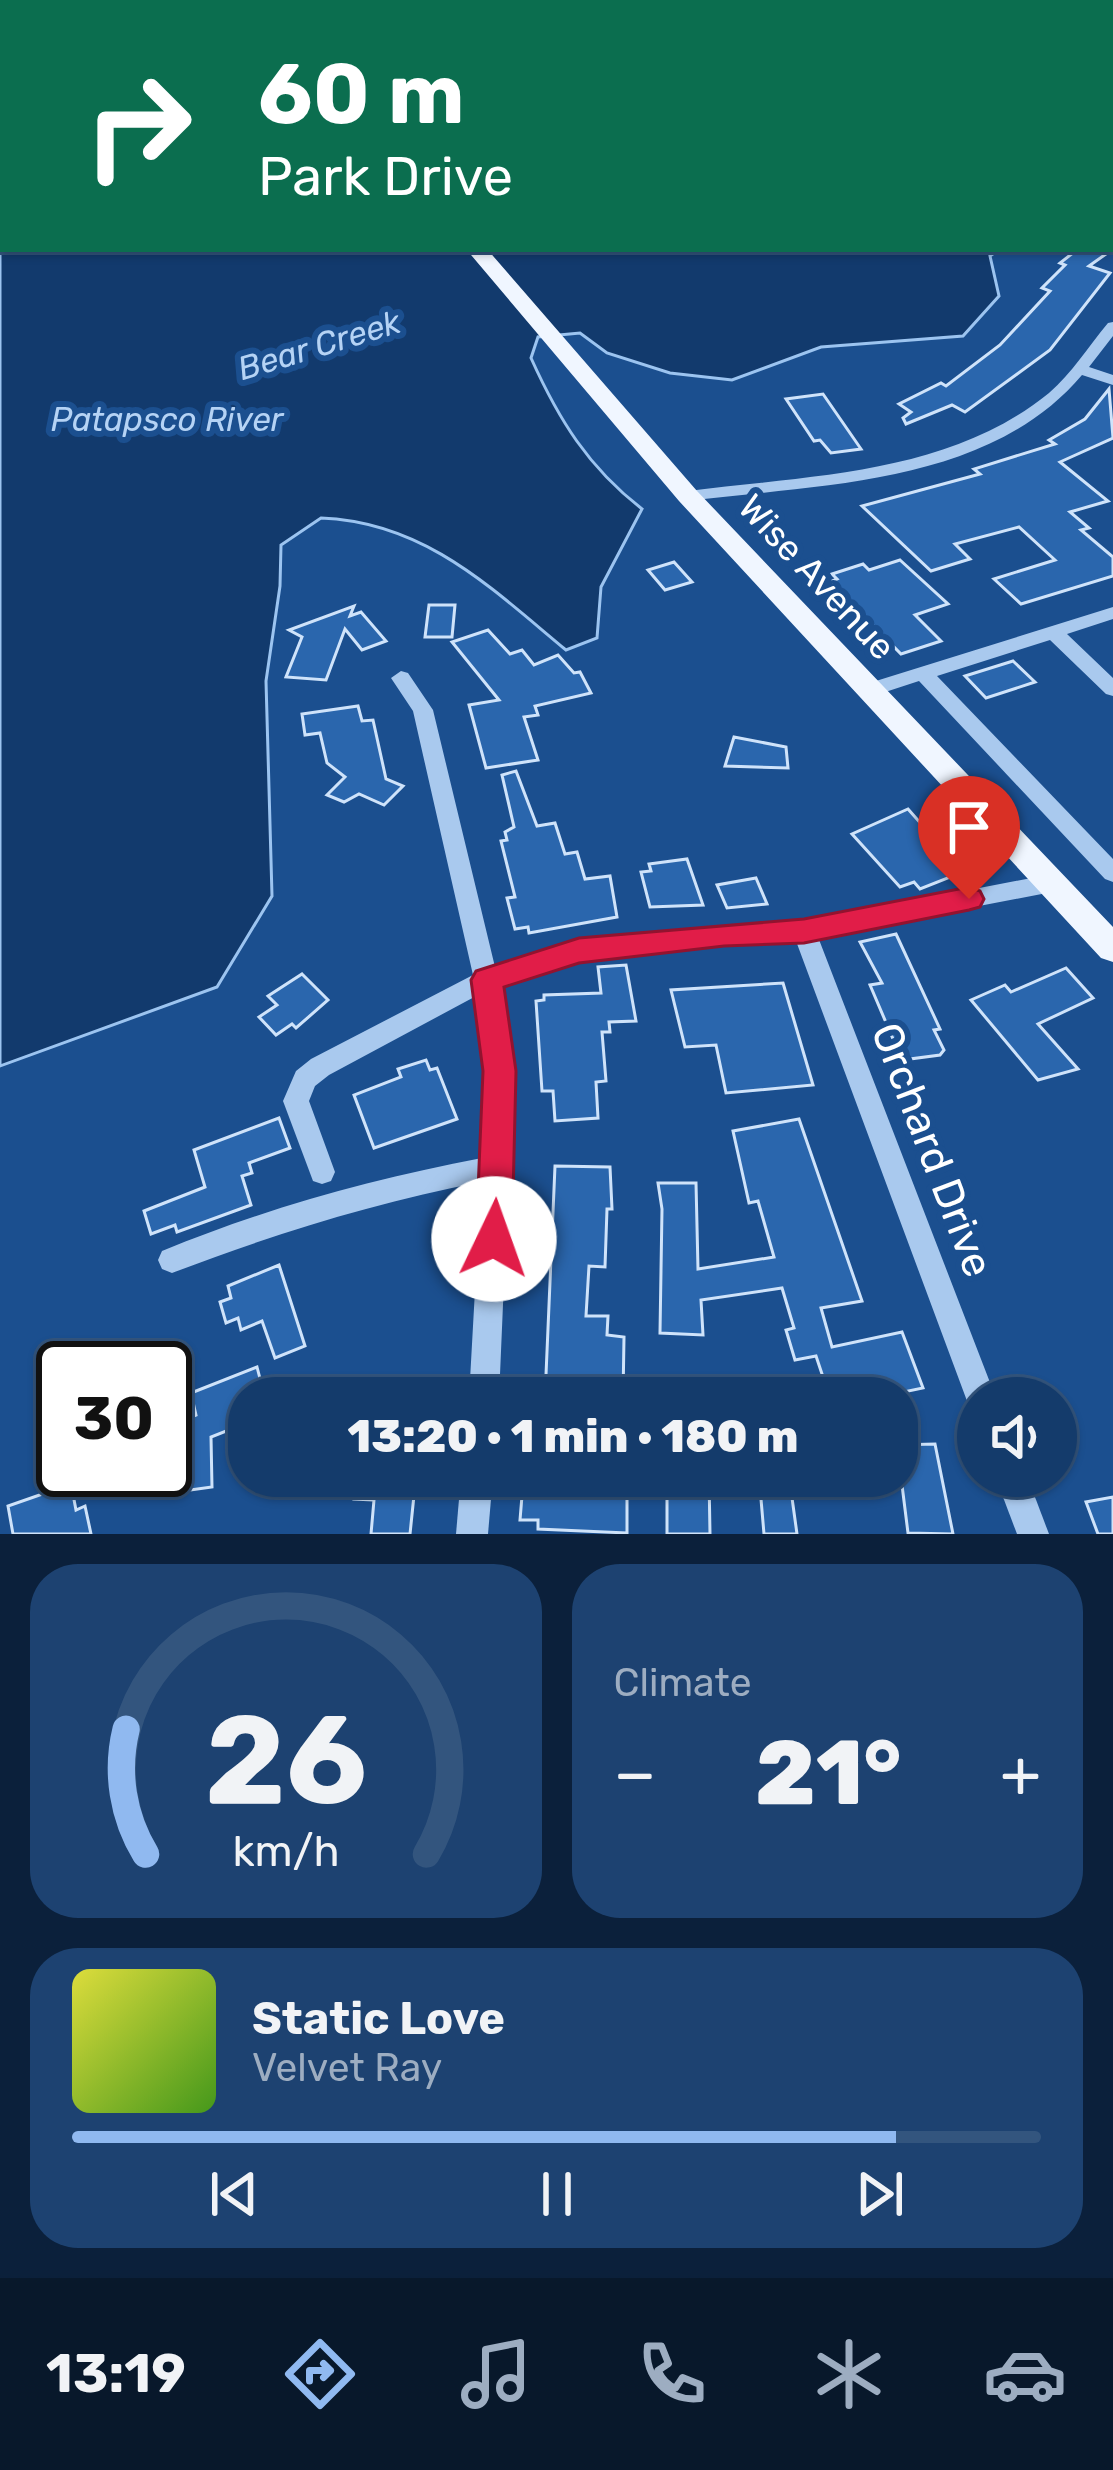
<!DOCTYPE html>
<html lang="en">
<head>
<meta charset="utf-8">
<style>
	body { margin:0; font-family:Rubik,sans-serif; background:#1d4271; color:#f1f3f6; height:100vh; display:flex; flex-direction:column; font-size:45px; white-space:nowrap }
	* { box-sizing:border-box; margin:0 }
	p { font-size:39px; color:#9dadc1 }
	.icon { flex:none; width:66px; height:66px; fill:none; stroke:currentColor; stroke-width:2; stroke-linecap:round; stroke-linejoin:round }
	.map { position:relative; height:1534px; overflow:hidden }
	.drawer { display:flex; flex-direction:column; gap:30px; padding:30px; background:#0b203b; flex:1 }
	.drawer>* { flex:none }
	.guide { position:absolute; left:0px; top:0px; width:1113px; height:252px; box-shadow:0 3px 9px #0004,0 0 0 3px #33557e; background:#0b6e4f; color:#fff; overflow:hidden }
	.buttons { position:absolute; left:957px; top:1377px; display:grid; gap:24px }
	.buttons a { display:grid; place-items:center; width:120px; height:120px; border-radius:50%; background:#143b6b; box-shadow:0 3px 9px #0004,0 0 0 3px #33557e; font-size:60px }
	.speed { position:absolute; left:36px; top:1341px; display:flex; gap:24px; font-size:60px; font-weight:700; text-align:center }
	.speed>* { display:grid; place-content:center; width:156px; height:156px; border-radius:50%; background:#143b6b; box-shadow:0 3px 9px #0004,0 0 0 3px #33557e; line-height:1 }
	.speed .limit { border:6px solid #111; border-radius:18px; background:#fff; color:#111 }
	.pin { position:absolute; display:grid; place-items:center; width:102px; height:102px; color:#fff; margin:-123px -51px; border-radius:50% 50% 50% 0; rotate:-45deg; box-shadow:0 0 12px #0007 }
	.pin .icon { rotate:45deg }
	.me { position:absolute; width:132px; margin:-66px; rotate:3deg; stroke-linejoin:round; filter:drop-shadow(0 0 9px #0008) }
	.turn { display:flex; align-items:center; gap:42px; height:252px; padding:0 60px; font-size:54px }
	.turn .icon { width:156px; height:156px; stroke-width:2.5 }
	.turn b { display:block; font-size:84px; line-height:102px }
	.big { font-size:90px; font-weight:800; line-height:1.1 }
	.drawer .widget { flex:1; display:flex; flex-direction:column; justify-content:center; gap:18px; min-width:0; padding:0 42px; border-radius:48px; background:#1d4271 }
	.drawer .dial { align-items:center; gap:0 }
	.dial svg { height:312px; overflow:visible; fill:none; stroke:#33557e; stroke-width:7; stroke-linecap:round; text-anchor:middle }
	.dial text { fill:#f1f3f6; stroke:none }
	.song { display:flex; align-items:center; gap:36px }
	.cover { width:144px; height:144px; border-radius:18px; background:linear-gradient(135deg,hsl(60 70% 55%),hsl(100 70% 35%)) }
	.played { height:12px; border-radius:6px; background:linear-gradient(90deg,#90b9f0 85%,#33557e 85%) }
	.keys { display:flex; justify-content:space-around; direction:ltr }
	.heat { display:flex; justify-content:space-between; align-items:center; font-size:66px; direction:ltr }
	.drawer .tiles { flex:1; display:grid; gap:30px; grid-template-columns:1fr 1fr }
	.widget:last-child { grid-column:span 2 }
	.trip { position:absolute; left:228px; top:1377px; width:690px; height:120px; border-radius:48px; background:#143b6b; box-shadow:0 3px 9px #0004,0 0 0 3px #33557e; font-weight:800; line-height:120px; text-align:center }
	.tabs { display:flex; height:192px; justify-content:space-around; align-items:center; background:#08182b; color:#9dadc1 }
	.tabs .icon { width:84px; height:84px }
	.tabs .active { color:#90b9f0 }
	.tabs b { font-size:54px; color:#f1f3f6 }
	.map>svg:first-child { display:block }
	.water { fill:#123a6d; stroke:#9cc4f0; stroke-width:3 }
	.building { fill:#2a66ad; stroke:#cfe3fa; stroke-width:3 }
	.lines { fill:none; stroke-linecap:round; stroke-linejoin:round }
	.minor { fill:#a9c9ee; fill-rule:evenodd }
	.major { fill:#f0f6ff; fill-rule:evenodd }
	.route { fill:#e11d48; stroke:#92132f; stroke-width:3 }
	.labels { text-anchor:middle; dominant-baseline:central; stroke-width:12; stroke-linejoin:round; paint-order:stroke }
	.far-water-label { font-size:33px; font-style:italic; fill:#b5d3f5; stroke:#1b4f8f }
	.street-label { font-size:36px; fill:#fff; stroke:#1b4f8f }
	.near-street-label { font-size:42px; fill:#fff; stroke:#1b4f8f }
</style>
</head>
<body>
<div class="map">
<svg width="1113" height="1534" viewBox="0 0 1113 1534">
	<rect width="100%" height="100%" fill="#1b4f8f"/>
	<!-- water -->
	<g class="water">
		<polygon points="633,0 1113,0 1113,190 1110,3"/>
		<path d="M0,7L3,249H1000L990,256L999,296L963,336L821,347L732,380L670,373L607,353L580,333L538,337L531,358C559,420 588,467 642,509L601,587L597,638L566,650C491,588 425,522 321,518L281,545L280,586L266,681L272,896L217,987L0,1066Z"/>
	</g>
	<!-- building -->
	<g class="building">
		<polygon points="1078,249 1113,249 1089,266 1110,273 1050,350 965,412 952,405 906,424 903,418 911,412 899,404 941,383 946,386 1000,345 1050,291 1042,288 1065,265 1060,263"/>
		<polygon points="1109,389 1113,438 1060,462 1108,501 1070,512 1089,528 1081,530 1113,557 1113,576 1021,604 994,579 1055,560 1019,527 955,544 970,559 931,571 862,506 980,474 974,469 1055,444 1049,440 1085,419"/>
		<polygon points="823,394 861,449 831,453 820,440 814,441 786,399"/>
		<polygon points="900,560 948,604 915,615 941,641 901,654 830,582 837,579 832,574 863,564 869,570"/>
		<polygon points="674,562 692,582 665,590 648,570"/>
		<polygon points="429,605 455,605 452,637 425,637"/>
		<polygon points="354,606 350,616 361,612 386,641 362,650 345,629 326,680 286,677 302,637 289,630"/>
		<polygon points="488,630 510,654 522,650 534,665 558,655 574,673 580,672 591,693 535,706 538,715 524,717 538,760 486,768 469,705 499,700 452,642"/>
		<polygon points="1013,661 1035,682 986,698 965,676"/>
		<polygon points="358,706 362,721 373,720 386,779 403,786 384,805 359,794 344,802 327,795 345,777 327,763 320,733 305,735 302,714"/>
		<polygon points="734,737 786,747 788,768 725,766"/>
		<polygon points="516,771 537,826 555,823 565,854 577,852 585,879 610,876 617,917 529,933 528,927 515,929 507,898 515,897 501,841 507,840 505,832 514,827 502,775"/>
		<polygon points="908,809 931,835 925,837 958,874 920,889 914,882 900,887 852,834"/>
		<polygon points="687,859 703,905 650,907 641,872 651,871 649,864"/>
		<polygon points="756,878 767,904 727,908 717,885"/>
		<polygon points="896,934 940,1029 934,1030 944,1050 940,1055 902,1060 870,985 882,983 860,942"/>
		<polygon points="626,965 636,1021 609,1022 610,1032 602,1032 606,1081 596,1082 598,1118 555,1121 553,1091 542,1091 536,1001 544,1000 544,995 601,993 598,967"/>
		<polygon points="1066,968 1093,998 1038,1024 1078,1069 1038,1080 971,1000 1005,985 1011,992"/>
		<polygon points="302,974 328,1000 296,1028 292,1024 276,1035 259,1017 277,1005 268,996"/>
		<polygon points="783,983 813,1085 726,1093 716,1045 685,1047 671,990"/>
		<polygon points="426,1060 430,1070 437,1068 457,1119 374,1148 354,1095 401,1077 398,1069"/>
		<polygon points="279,1118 290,1148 249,1163 252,1173 242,1176 251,1205 177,1232 175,1225 151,1234 144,1211 205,1187 194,1150"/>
		<polygon points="799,1119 862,1301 821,1308 832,1347 902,1332 923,1388 875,1398 830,1398 816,1356 795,1360 786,1330 794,1328 782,1288 701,1300 703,1335 660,1333 662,1209 658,1183 696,1183 698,1269 774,1257 758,1201 749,1203 733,1131"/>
		<polygon points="555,1166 610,1167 612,1209 607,1209 605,1267 589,1266 586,1316 608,1316 607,1335 624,1337 623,1398 545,1398"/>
		<polygon points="279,1265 305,1346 275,1358 262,1321 241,1330 238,1318 226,1323 220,1302 231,1298 228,1286"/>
		<polygon points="257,1367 265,1398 249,1398 249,1422 211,1437 212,1487 183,1491 184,1458 175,1424 196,1415 191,1393"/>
		<polygon points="935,1444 953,1534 908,1533 897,1445"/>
		<polygon points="357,1476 416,1476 410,1534 371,1534 374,1500 354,1499"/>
		<polygon points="667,1476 709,1477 710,1534 667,1534"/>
		<polygon points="759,1476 789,1476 797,1534 764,1534"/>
		<polygon points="564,1483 594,1483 594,1489 627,1491 627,1533 538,1529 538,1520 520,1520 522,1496 539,1496 540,1487 564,1488"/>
		<polygon points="71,1484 76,1510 85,1506 91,1534 13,1534 8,1506"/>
		<polygon points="1113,1497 1113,1534 1098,1534 1086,1502"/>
	</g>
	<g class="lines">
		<!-- minor -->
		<g class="minor">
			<path d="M1113,322V336L1089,367L1113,375V385L1082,375C988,486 820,484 688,501L679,496L688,491C811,475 948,475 1049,393C1072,373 1088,347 1108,323Z"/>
			<polygon points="1113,607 1113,619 1067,634 1113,678 1113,696 1106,694 1050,640 937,676 1113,859 1113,882 1105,879 919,681 870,697 860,690 863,685"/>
			<path d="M401,671L408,673L433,710L495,967L543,951L615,936L804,922L1052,874L1060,877L1063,883L1060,889L1052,892L818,937L996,1398H978V1412L970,1409L796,941C694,948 597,951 499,985L513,1071L499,1398H469L481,1182C374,1203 274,1234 172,1273L162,1269L158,1260L162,1251C266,1208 372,1179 482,1158L487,1071L478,995L329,1075L315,1086L309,1101L335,1172L331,1181L322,1184L313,1181L283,1101L296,1071L311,1059L473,975L413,711L391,678Z"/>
			<polygon points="461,1476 493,1476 488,1534 456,1534"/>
			<polygon points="995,1476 1027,1476 1049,1534 1017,1534"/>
		</g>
		<!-- major -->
		<g class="major">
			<polygon points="260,0 274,0 276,3 262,3"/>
			<polygon points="466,249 487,249 697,491 1113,927 1113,962 1101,958 679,501"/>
		</g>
	</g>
	<!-- route -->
	<polygon class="route" points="969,887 980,891 984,899 980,907 969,910 804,943 724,946 579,963 504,987 516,1071 512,1239 507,1251 494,1256 481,1251 476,1239 483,1071 471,980 476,971 579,938 804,919"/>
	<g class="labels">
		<!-- far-water labels -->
		<g class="far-water-label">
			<text transform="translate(319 345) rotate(-17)">Bear Creek</text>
			<text x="167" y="419">Patapsco River</text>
		</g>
		<!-- street labels -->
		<g class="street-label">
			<text transform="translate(817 577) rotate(47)">Wise Avenue</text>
		</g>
		<!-- near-street labels -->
		<g class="near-street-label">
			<text transform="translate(932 1150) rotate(69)">Orchard Drive</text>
		</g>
	</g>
</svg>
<div class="buttons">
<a><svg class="icon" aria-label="sound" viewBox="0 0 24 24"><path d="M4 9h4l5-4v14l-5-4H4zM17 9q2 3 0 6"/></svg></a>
</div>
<div class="speed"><div class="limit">30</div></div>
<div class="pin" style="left:969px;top:899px;background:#d93025"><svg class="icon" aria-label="arrive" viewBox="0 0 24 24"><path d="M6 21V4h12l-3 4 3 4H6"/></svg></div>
<svg class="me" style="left:494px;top:1239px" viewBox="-20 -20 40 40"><circle r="19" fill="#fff"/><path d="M0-13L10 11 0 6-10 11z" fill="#e11d48"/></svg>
<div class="trip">13:20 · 1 min · 180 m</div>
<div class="guide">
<div class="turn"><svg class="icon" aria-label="right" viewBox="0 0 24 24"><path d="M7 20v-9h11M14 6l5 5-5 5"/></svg><div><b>60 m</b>Park Drive</div></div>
</div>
</div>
<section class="drawer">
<div class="tiles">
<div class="widget dial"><svg viewBox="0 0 100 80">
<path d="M14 69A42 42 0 1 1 86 69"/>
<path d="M14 69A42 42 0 0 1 9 37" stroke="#90b9f0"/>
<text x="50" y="56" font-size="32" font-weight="700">26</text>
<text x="50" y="72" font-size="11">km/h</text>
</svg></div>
<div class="widget"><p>Climate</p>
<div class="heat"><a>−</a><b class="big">21°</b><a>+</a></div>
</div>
<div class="widget">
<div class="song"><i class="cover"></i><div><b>Static Love</b><p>Velvet Ray</p></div></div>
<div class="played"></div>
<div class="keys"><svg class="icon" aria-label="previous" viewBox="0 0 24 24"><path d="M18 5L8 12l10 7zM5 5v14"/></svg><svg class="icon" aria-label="pause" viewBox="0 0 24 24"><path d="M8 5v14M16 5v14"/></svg><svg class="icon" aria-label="next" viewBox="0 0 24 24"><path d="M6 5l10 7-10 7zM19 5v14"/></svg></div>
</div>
</div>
</section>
<nav class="tabs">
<b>13:19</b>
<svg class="icon active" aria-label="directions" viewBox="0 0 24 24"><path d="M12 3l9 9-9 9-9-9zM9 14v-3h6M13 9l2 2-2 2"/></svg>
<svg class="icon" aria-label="music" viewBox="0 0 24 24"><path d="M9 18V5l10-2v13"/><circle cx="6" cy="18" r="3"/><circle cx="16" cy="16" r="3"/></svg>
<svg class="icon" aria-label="phone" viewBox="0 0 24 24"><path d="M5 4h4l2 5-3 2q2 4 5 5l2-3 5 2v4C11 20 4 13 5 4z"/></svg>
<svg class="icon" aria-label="climate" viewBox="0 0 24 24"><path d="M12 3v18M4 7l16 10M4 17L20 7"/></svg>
<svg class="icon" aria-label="car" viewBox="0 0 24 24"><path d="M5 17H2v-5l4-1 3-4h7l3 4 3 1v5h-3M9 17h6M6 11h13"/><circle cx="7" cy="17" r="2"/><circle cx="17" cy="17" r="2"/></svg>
</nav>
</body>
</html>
